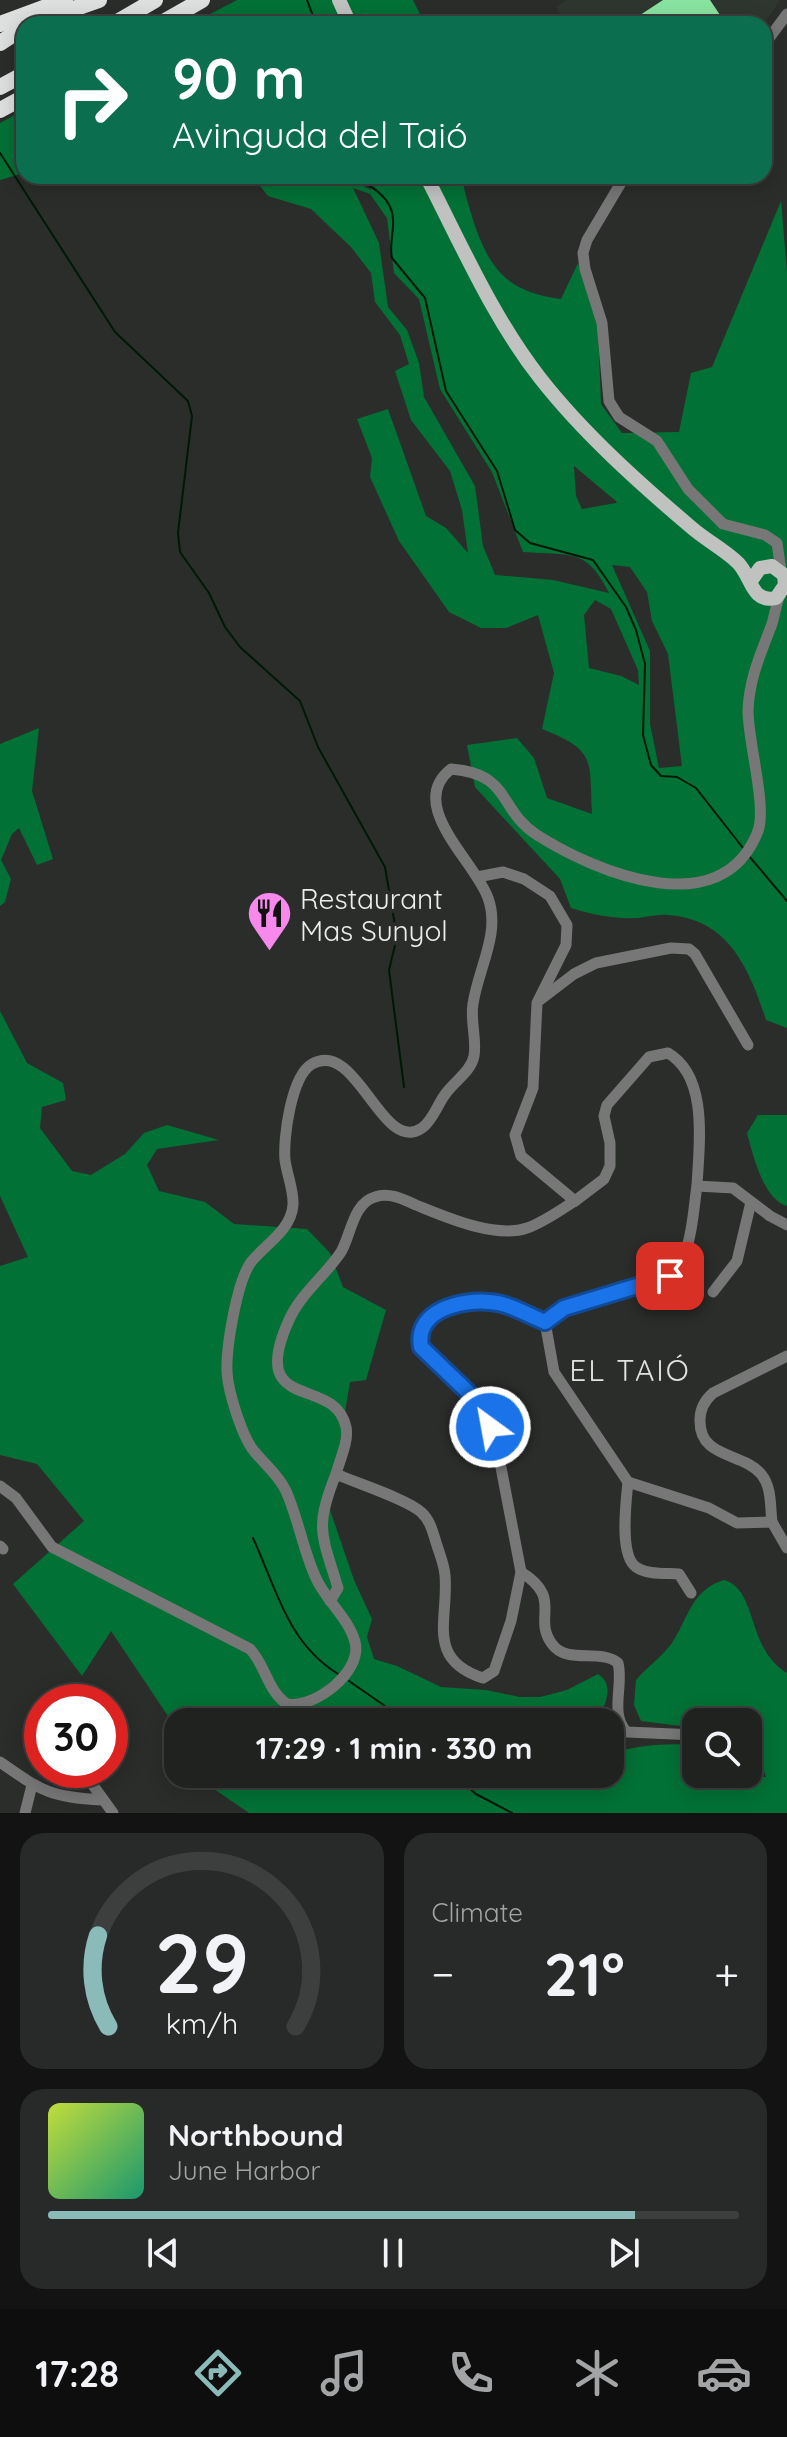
<!DOCTYPE html>
<html lang="en">
<head>
<meta charset="utf-8">
<style>
	body { margin:0; font-family:Quicksand,sans-serif; background:#282a29; color:#f1f3f6; height:100vh; display:flex; flex-direction:column; font-size:30px; white-space:nowrap }
	* { box-sizing:border-box; margin:0 }
	p { font-size:26px; color:#a2a4a5 }
	.icon { flex:none; width:44px; height:44px; fill:none; stroke:currentColor; stroke-width:2; stroke-linecap:round; stroke-linejoin:round }
	.map { position:relative; height:1813px; overflow:hidden }
	.panel { display:flex; flex-direction:column; gap:20px; padding:20px; background:#121312; flex:1 }
	.panel>* { flex:none }
	.guide { position:absolute; left:16px; top:16px; width:756px; height:168px; border-radius:24px; box-shadow:0 4px 20px #0003,0 0 0 2px #3d3f3e; background:#0b6e4f; color:#fff; overflow:hidden }
	.fabs { position:absolute; left:682px; top:1708px; display:grid; gap:16px }
	.fabs a { display:grid; place-items:center; width:80px; height:80px; border-radius:16px; background:#202220; box-shadow:0 4px 20px #0003,0 0 0 2px #3d3f3e; font-size:40px }
	.speed { position:absolute; left:24px; top:1684px; display:flex; gap:16px; font-size:40px; font-weight:700; text-align:center }
	.speed>* { display:grid; place-content:center; width:104px; height:104px; border-radius:50%; background:#202220; box-shadow:0 4px 20px #0003,0 0 0 2px #3d3f3e; line-height:1 }
	.speed .limit { border:12px solid #d22; background:#fff; color:#111 }
	.pin { position:absolute; display:grid; place-items:center; width:68px; height:68px; color:#fff; margin:-34px; border-radius:16px; box-shadow:0 4px 12px #0006 }
	.me { position:absolute; width:88px; margin:-44px; rotate:328deg; stroke-linejoin:round; filter:drop-shadow(0 0 6px #0008) }
	.turn { display:flex; align-items:center; gap:28px; height:168px; padding:0 24px; font-size:36px }
	.turn .icon { width:104px; height:104px; stroke-width:2.5 }
	.turn b { display:block; font-size:56px; line-height:68px }
	.big { font-size:60px; font-weight:700; line-height:1.1 }
	.panel .card { flex:1; display:flex; flex-direction:column; justify-content:center; gap:12px; min-width:0; padding:0 28px; border-radius:24px; background:#282a29 }
	.panel .dial { align-items:center; gap:0 }
	.dial svg { height:208px; overflow:visible; fill:none; stroke:#3d3f3e; stroke-width:7; stroke-linecap:round; text-anchor:middle }
	.dial text { fill:#f1f3f6; stroke:none }
	.song { display:flex; align-items:center; gap:24px }
	.cover { width:96px; height:96px; border-radius:12px; background:linear-gradient(135deg,hsl(70 70% 55%),hsl(160 70% 35%)) }
	.played { height:8px; border-radius:4px; background:linear-gradient(90deg,#8bbbb9 85%,#3d3f3e 85%) }
	.keys { display:flex; justify-content:space-around; direction:ltr }
	.heat { display:flex; justify-content:space-between; align-items:center; font-size:44px; direction:ltr }
	.panel .tiles { flex:1; display:grid; gap:20px; grid-template-columns:1fr 1fr }
	.card:last-child { grid-column:span 2 }
	.trip { position:absolute; left:164px; top:1708px; width:460px; height:80px; border-radius:24px; background:#202220; box-shadow:0 4px 20px #0003,0 0 0 2px #3d3f3e; font-weight:700; line-height:80px; text-align:center }
	.tabs { display:flex; height:128px; justify-content:space-around; align-items:center; background:#0d0e0d; color:#a2a4a5 }
	.tabs .icon { width:56px; height:56px }
	.tabs .selected { color:#8bbbb9 }
	.tabs b { font-size:36px; color:#f1f3f6 }
	.map>svg:first-child { display:block }
	.built { fill:#2f3630 }
	.forest { fill:#027135; fill-rule:evenodd }
	.lines { fill:none; stroke-linecap:round; stroke-linejoin:round }
	.stream { stroke:#001906; stroke-width:2 }
	.building { fill:#89e4a0 }
	.minor { stroke:#767776; stroke-width:11 }
	.major { stroke:#c0c2c0; stroke-width:14 }
	.highway { stroke:#dde0de; stroke-width:16 }
	.route-casing { stroke:#114b97; stroke-width:20 }
	.route { stroke:#1a73e8; stroke-width:14 }
	.labels { text-anchor:middle; dominant-baseline:central; stroke-width:8; stroke-linejoin:round; paint-order:stroke }
	.poi-label { font-size:28px; fill:#ebeceb; stroke:#2b2d2b; text-anchor:start }
	.neighbourhood-label { font-size:30px; letter-spacing:2px; fill:#e0e3e1; stroke:#2b2d2b }
</style>
</head>
<body>
<div class="map">
<svg width="787" height="1813" viewBox="0 0 787 1813">
	<rect width="100%" height="100%" fill="#2b2d2b"/>
	<!-- built -->
	<polygon class="built" points="567,0 780,0 764,24 566,24 556,7"/>
	<!-- forest -->
	<g class="forest">
		<polygon points="237,0 413,0 425,24 191,24"/>
		<polygon points="24,110 24,173 0,180 0,123"/>
		<path d="M252,176H344L371,190L370,176H462C464,193 470,209 475,226C491,272 511,293 561,299L578,263L598,328L601,404L622,433L679,432L691,373L712,367L781,201L787,272V1028L766,1020C750,970 729,919 668,915C658,914 648,917 638,918C614,919 593,915 571,908L560,879L475,787L467,745L517,738L534,758L547,798L592,814C589,759 597,751 542,729L554,673L538,615L506,628H481L449,612L399,541L370,477L372,458L357,419L388,409L426,516L446,528L468,553L462,510L450,471L411,420L395,371L409,364L400,335L375,302L371,273L351,247L311,209L268,196ZM353,188L370,194L387,218L394,273L419,299L440,389L492,472L523,552C569,556 587,547 609,593L553,580L495,575L483,546L475,486L424,397L419,363L407,330L388,307L379,243ZM574,466L617,502L616,503L582,509L576,496ZM612,565L630,567L647,592L652,621L668,654L682,766L659,768L650,724V651ZM595,600L611,609L638,670L639,685L621,676L589,668L584,615Z"/>
		<polygon points="39,728 32,791 53,859 37,865 19,828 12,834 1,860 11,879 5,902 0,906 0,744"/>
		<path d="M0,1011L27,1063L63,1083L66,1100L42,1107L40,1128L72,1171L91,1175L125,1154L144,1133L167,1125L219,1140L157,1149L147,1165L159,1191L205,1202L234,1224L307,1229L330,1253L343,1287L386,1310L366,1380L350,1382L329,1507L354,1580L372,1619L367,1637L374,1659L397,1666L441,1687L486,1690L520,1697H540L567,1690L598,1674C616,1685 605,1709 594,1722H178V1731L111,1631L82,1676L13,1584L84,1521L37,1464L0,1455V1266L28,1257L0,1196Z"/>
		<path d="M758,1115H787V1206C763,1199 753,1155 747,1133Z"/>
		<path d="M724,1580C758,1589 746,1649 787,1673V1813H249L192,1774H610V1754C637,1745 667,1743 696,1745V1774L766,1777L761,1763L748,1750V1722H696V1728L641,1721L634,1705L636,1680C647,1667 661,1658 672,1643C688,1619 691,1590 724,1580Z"/>
	</g>
	<g class="lines">
		<!-- stream -->
		<g class="stream">
			<polyline points="307,0 316,24"/>
			<polyline points="0,153 115,332 188,401 192,416 178,533 180,552 209,593 225,627 240,647 300,701 318,747 385,867 397,937 389,970 404,1087"/>
			<path d="M350,176C368,183 393,197 393,220C394,233 389,245 392,258L425,298L446,391L497,471L515,530L530,543L593,560L626,607L636,630L645,664L643,735L651,765L661,776L677,777L696,788L743,848"/>
			<polyline points="749,856 787,901"/>
			<path d="M253,1538C277,1590 287,1642 338,1674"/>
			<polyline points="349,1681 408,1722"/>
			<polyline points="453,1774 476,1794 512,1813"/>
		</g>
	</g>
	<!-- building -->
	<polygon class="building" points="663,0 710,0 726,24 637,24 634,19"/>
	<g class="lines">
		<!-- minor -->
		<g class="minor">
			<polyline points="764,45 787,14"/>
			<polyline points="625,176 587,240 583,253 585,269 602,323 609,401 619,417 657,441 688,489 723,524 765,535 777,543 781,571"/>
			<path d="M477,877L503,872L524,879L550,896L567,925L566,945L537,1003L533,1088L515,1135L521,1156L575,1201L604,1179L610,1166V1143L604,1116L607,1105L649,1057L668,1053C709,1077 699,1145 697,1186L733,1188L770,1216L787,1225"/>
			<polyline points="540,1000 574,974 596,963 671,948 689,949 695,954 748,1045"/>
			<polyline points="713,1292 737,1261 751,1202"/>
			<path d="M545,1322L564,1308L664,1280C693,1261 692,1217 697,1186"/>
			<path d="M336,1474C340,1459 349,1441 346,1427C335,1374 246,1415 289,1320C301,1293 325,1276 341,1252C351,1235 353,1203 375,1197C389,1192 403,1199 416,1205C446,1217 495,1239 527,1228C544,1222 560,1210 575,1201"/>
			<path d="M628,1482C626,1502 619,1555 636,1567C647,1575 666,1573 679,1574L691,1593"/>
			<path d="M0,1486L16,1498L52,1547L250,1649C266,1666 267,1690 287,1704C314,1709 363,1672 355,1642C349,1618 324,1599 315,1576C303,1549 298,1518 286,1491C278,1474 265,1465 254,1451C242,1437 228,1391 227,1372C226,1348 237,1279 252,1261C267,1243 291,1230 293,1205C294,1191 287,1175 285,1160C283,1139 291,1076 312,1064C357,1038 382,1156 422,1128C432,1121 437,1106 444,1096C453,1082 471,1072 474,1056C477,1039 470,1021 473,1004C478,969 501,933 488,898C476,862 405,805 451,769C512,774 497,809 537,835C597,873 722,925 758,831C767,807 748,741 748,711C749,679 761,653 772,624C775,614 776,604 780,595"/>
			<path d="M772,1522C770,1506 772,1487 761,1474C743,1452 699,1459 700,1420C700,1409 705,1400 713,1393L787,1356"/>
			<polyline points="0,1546 3,1549"/>
			<path d="M521,1572C564,1599 532,1617 552,1644C567,1665 600,1648 618,1663C624,1684 609,1715 627,1732L696,1735"/>
			<path d="M330,1601L338,1588C322,1535 314,1528 336,1474C356,1483 407,1499 421,1512C429,1519 432,1529 435,1539C438,1550 444,1563 445,1575C449,1619 425,1659 483,1678L494,1671L511,1621L521,1572L499,1457L490,1427L474,1398L425,1353L420,1341C426,1309 460,1299 490,1302C508,1303 528,1315 545,1322L554,1372L628,1482L709,1508L737,1523L772,1522L787,1548"/>
			<polyline points="748,1759 756,1769"/>
			<path d="M0,1762C43,1792 50,1797 103,1800"/>
			<polyline points="82,1770 113,1813"/>
			<polyline points="25,1813 32,1785"/>
		</g>
		<!-- major -->
		<g class="major">
			<polyline points="339,0 350,24"/>
			<path d="M426,176C461,244 493,318 540,378C583,433 639,483 692,528C706,540 723,549 736,561C752,574 750,604 776,598L785,585L784,575L772,566L760,568L751,581"/>
		</g>
		<!-- highway -->
		<g class="highway">
			<polyline points="0,24 65,0"/>
			<polyline points="31,24 99,0"/>
			<polyline points="114,24 155,0"/>
			<polyline points="160,24 202,0"/>
			<polyline points="0,43 24,27"/>
			<polyline points="0,87 24,74"/>
			<polyline points="0,110 24,97"/>
		</g>
	</g>
	<g class="lines">
		<defs>
			<path id="route" d="M490,1427L474,1398L421,1347C414,1310 462,1299 490,1302C508,1303 528,1315 545,1322L564,1308L670,1276"/>
		</defs>
		<!-- route casing -->
		<use href="#route" class="route-casing"/>
		<!-- route -->
		<use href="#route" class="route"/>
	</g>
	<!-- icons -->
	<defs>
		<symbol id="restaurant-pin" viewBox="-11 -11 22 30"><path d="M0 17L-7.5 6A9.5 9.5 0 1 1 7.5 6Z" fill="#f788ec" stroke="#2b2d2b"/><path d="M-5-6h1v4h1v-4h1v4h1v-4h1v5L-1.5 .5V6h-2V.5L-5-1ZM5-6V6H3V1.5H1.5Q1.5-4 5-6Z" fill="#111"/></symbol>
	</defs>
	<g fill-rule="evenodd">
		<use href="#restaurant-pin" x="244" y="888" width="51" height="69"/>
	</g>
	<g class="labels">
		<!-- poi labels -->
		<g class="poi-label">
			<text x="300" y="898">Restaurant<tspan x="300" dy="32">Mas Sunyol</tspan></text>
		</g>
		<!-- neighbourhood labels -->
		<g class="neighbourhood-label">
			<text x="630" y="1370">EL TAIÓ</text>
		</g>
	</g>
</svg>
<div class="fabs">
<a><svg class="icon" aria-label="search" viewBox="0 0 24 24"><circle cx="10" cy="10" r="6"/><path d="M15 15l6 6"/></svg></a>
</div>
<div class="speed"><div class="limit">30</div></div>
<div class="pin" style="left:670px;top:1276px;background:#d93025"><svg class="icon" aria-label="arrive" viewBox="0 0 24 24"><path d="M6 21V4h12l-3 4 3 4H6"/></svg></div>
<svg class="me" style="left:490px;top:1427px" viewBox="-20 -20 40 40"><circle r="17" fill="#1a73e8" stroke="#fff" stroke-width="3"/><path d="M0-11L8 9 0 5-8 9z" fill="#fff"/></svg>
<div class="trip">17:29 · 1 min · 330 m</div>
<div class="guide">
<div class="turn"><svg class="icon" aria-label="right" viewBox="0 0 24 24"><path d="M7 20v-9h11M14 6l5 5-5 5"/></svg><div><b>90 m</b>Avinguda del Taió</div></div>
</div>
</div>
<section class="panel">
<div class="tiles">
<div class="card dial"><svg viewBox="0 0 100 80">
<path d="M14 69A42 42 0 1 1 86 69"/>
<path d="M14 69A42 42 0 0 1 10 34" stroke="#8bbbb9"/>
<text x="50" y="56" font-size="32" font-weight="700">29</text>
<text x="50" y="72" font-size="11">km/h</text>
</svg></div>
<div class="card"><p>Climate</p>
<div class="heat"><a>−</a><b class="big">21°</b><a>+</a></div>
</div>
<div class="card">
<div class="song"><i class="cover"></i><div><b>Northbound</b><p>June Harbor</p></div></div>
<div class="played"></div>
<div class="keys"><svg class="icon" aria-label="previous" viewBox="0 0 24 24"><path d="M18 5L8 12l10 7zM5 5v14"/></svg><svg class="icon" aria-label="pause" viewBox="0 0 24 24"><path d="M8 5v14M16 5v14"/></svg><svg class="icon" aria-label="next" viewBox="0 0 24 24"><path d="M6 5l10 7-10 7zM19 5v14"/></svg></div>
</div>
</div>
</section>
<nav class="tabs">
<b>17:28</b>
<svg class="icon selected" aria-label="directions" viewBox="0 0 24 24"><path d="M12 3l9 9-9 9-9-9zM9 14v-3h6M13 9l2 2-2 2"/></svg>
<svg class="icon" aria-label="music" viewBox="0 0 24 24"><path d="M9 18V5l10-2v13"/><circle cx="6" cy="18" r="3"/><circle cx="16" cy="16" r="3"/></svg>
<svg class="icon" aria-label="phone" viewBox="0 0 24 24"><path d="M5 4h4l2 5-3 2q2 4 5 5l2-3 5 2v4C11 20 4 13 5 4z"/></svg>
<svg class="icon" aria-label="climate" viewBox="0 0 24 24"><path d="M12 3v18M4 7l16 10M4 17L20 7"/></svg>
<svg class="icon" aria-label="car" viewBox="0 0 24 24"><path d="M5 17H2v-5l4-1 3-4h7l3 4 3 1v5h-3M9 17h6M6 11h13"/><circle cx="7" cy="17" r="2"/><circle cx="17" cy="17" r="2"/></svg>
</nav>
</body>
</html>
